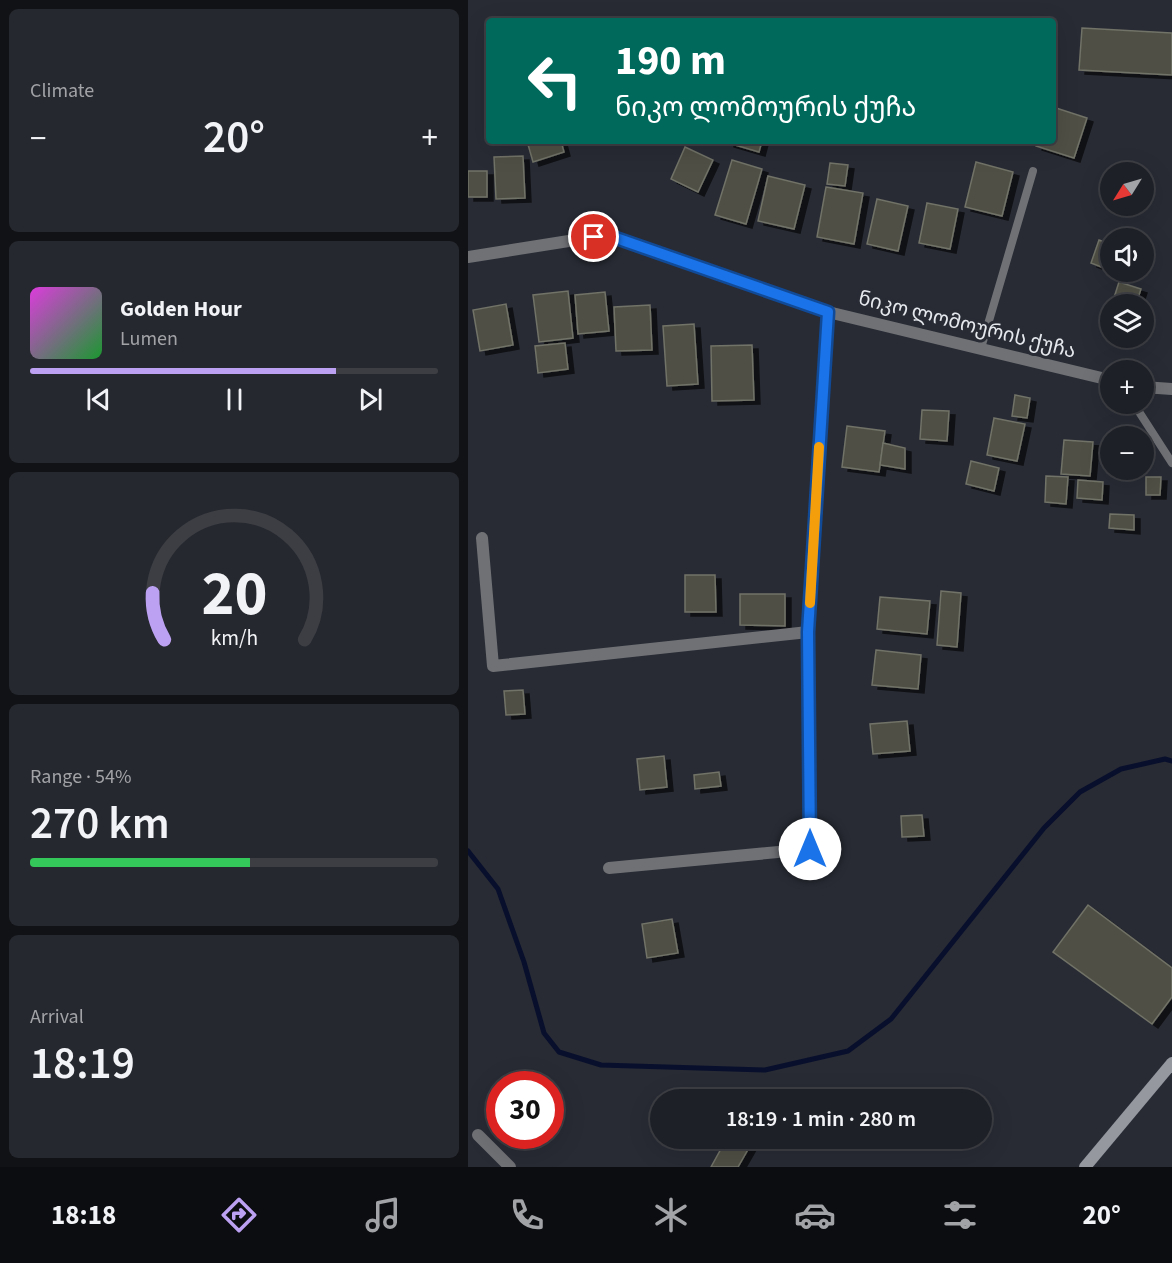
<!DOCTYPE html>
<html lang="en">
<head>
<meta charset="utf-8">
<style>
	body { margin:0; font-family:"Source Sans 3","Noto Sans Georgian",sans-serif; background:#26282f; color:#f1f3f6; height:100vh; display:flex; flex-direction:column; font-size:22px; white-space:nowrap }
	* { box-sizing:border-box; margin:0 }
	p { font-size:20px; color:#a1a3a7 }
	.icon { flex:none; width:33px; height:33px; fill:none; stroke:currentColor; stroke-width:2; stroke-linecap:round; stroke-linejoin:round }
	.map { position:relative; flex:1; overflow:hidden }
	.side { display:flex; flex-direction:column; gap:9px; padding:9px; background:#101215; width:468px }
	.side>* { flex:none }
	.guide { position:absolute; left:18px; top:18px; width:570px; height:126px; border-radius:6px; box-shadow:0 6px 24px #0002,0 0 0 2px #3c3e44; background:#00695c; color:#fff; overflow:hidden }
	.needle { width:39px; rotate:233deg }
	.fabs { position:absolute; left:632px; top:162px; display:grid; gap:12px }
	.fabs a { display:grid; place-items:center; width:54px; height:54px; border-radius:50%; background:#1e2027; box-shadow:0 6px 24px #0002,0 0 0 2px #3c3e44; font-size:30px }
	.speed { position:absolute; left:18px; top:1071px; display:flex; gap:12px; font-size:30px; font-weight:700; text-align:center }
	.speed>* { display:grid; place-content:center; width:78px; height:78px; border-radius:50%; background:#1e2027; box-shadow:0 6px 24px #0002,0 0 0 2px #3c3e44; line-height:1 }
	.speed .limit { border:9px solid #d22; background:#fff; color:#111 }
	.pin { position:absolute; display:grid; place-items:center; width:51px; height:51px; color:#fff; margin:-26px; border:3px solid #fff; border-radius:50%; box-shadow:0 2px 6px #0007 }
	.me { position:absolute; width:66px; margin:-33px; rotate:0deg; stroke-linejoin:round; filter:drop-shadow(0 0 4px #0008) }
	.turn { display:flex; align-items:center; gap:21px; height:126px; padding:0 30px; font-size:27px }
	.turn .icon { width:78px; height:78px; stroke-width:2.5 }
	.turn b { display:block; font-size:42px; line-height:51px }
	.big { font-size:45px; font-weight:600; line-height:1.1 }
	.side .widget { flex:1; display:flex; flex-direction:column; justify-content:center; gap:9px; min-width:0; padding:0 21px; border-radius:9px; background:#26282f }
	.side .dial { align-items:center; gap:0 }
	.dial svg { height:156px; overflow:visible; fill:none; stroke:#3c3e44; stroke-width:7; stroke-linecap:round; text-anchor:middle }
	.dial text { fill:#f1f3f6; stroke:none }
	.song { display:flex; align-items:center; gap:18px }
	.cover { width:72px; height:72px; border-radius:9px; background:linear-gradient(135deg,hsl(300 70% 55%),hsl(130 70% 35%)) }
	.played { height:6px; border-radius:3px; background:linear-gradient(90deg,#bca0f2 75%,#3c3e44 75%) }
	.keys { display:flex; justify-content:space-around; direction:ltr }
	.heat { display:flex; justify-content:space-between; align-items:center; font-size:33px; direction:ltr }
	.charge { height:9px; border-radius:4px; background:linear-gradient(90deg,#34c759 54%,#3c3e44 0) }
	.trip { position:absolute; left:182px; top:1089px; width:342px; height:60px; border-radius:30px; background:#1e2027; box-shadow:0 6px 24px #0002,0 0 0 2px #3c3e44; font-weight:600; line-height:60px; text-align:center }
	.tab-bar { display:flex; height:96px; justify-content:space-around; align-items:center; background:#0c0d10; color:#a1a3a7 }
	.tab-bar .icon { width:42px; height:42px }
	.tab-bar .current { color:#bca0f2 }
	.tab-bar b { font-size:27px; color:#f1f3f6 }
	main { display:flex; flex:1; min-height:0 }
	.map>svg:first-child { display:block }
	.lines { fill:none; stroke-linecap:round; stroke-linejoin:round }
	.stream { stroke:#080f2c; stroke-width:5 }
	.building { fill:#4f5045; stroke:#717267; stroke-width:1.5; filter:url(#shadow) }
	.service { stroke:#6f7175; stroke-width:8 }
	.minor { stroke:#6f7175; stroke-width:12 }
	.secondary { stroke:#95989f; stroke-width:12 }
	.route-casing { stroke:#114b97; stroke-width:15 }
	.route { stroke:#1a73e8; stroke-width:10 }
	.slow { stroke:#f59e0b; stroke-width:10 }
	.labels { text-anchor:middle; dominant-baseline:central; stroke-width:6; stroke-linejoin:round; paint-order:stroke }
	.street-label { font-size:20px; fill:#e5e8ed; stroke:#282b34 }
</style>
</head>
<body>
<main>
<section class="side">
<div class="widget"><p>Climate</p>
<div class="heat"><a>−</a><b class="big">20°</b><a>+</a></div>
</div>
<div class="widget">
<div class="song"><i class="cover"></i><div><b>Golden Hour</b><p>Lumen</p></div></div>
<div class="played"></div>
<div class="keys"><svg class="icon" aria-label="previous" viewBox="0 0 24 24"><path d="M18 5L8 12l10 7zM5 5v14"/></svg><svg class="icon" aria-label="pause" viewBox="0 0 24 24"><path d="M8 5v14M16 5v14"/></svg><svg class="icon" aria-label="next" viewBox="0 0 24 24"><path d="M6 5l10 7-10 7zM19 5v14"/></svg></div>
</div>
<div class="widget dial"><svg viewBox="0 0 100 80">
<path d="M14 69A42 42 0 1 1 86 69"/>
<path d="M14 69A42 42 0 0 1 8 45" stroke="#bca0f2"/>
<text x="50" y="56" font-size="32" font-weight="700">20</text>
<text x="50" y="72" font-size="11">km/h</text>
</svg></div>
<div class="widget"><p>Range · 54%</p><b class="big">270 km</b><div class="charge"></div></div>
<div class="widget"><p>Arrival</p><b class="big">18:19</b></div>
</section>
<div class="map">
<svg width="704" height="1167" viewBox="0 0 704 1167">
	<defs>
		<filter id="shadow"><feDropShadow dx="6" dy="4" stdDeviation="0" flood-color="#0009"/></filter>
	</defs>
	<rect width="100%" height="100%" fill="#282b34"/>
	<g class="lines">
		<!-- stream -->
		<polyline class="stream" points="0,851 30,889 56,962 76,1033 91,1052 133,1065 297,1070 380,1051 423,1019 576,828 612,792 653,769 697,759 704,761"/>
	</g>
	<!-- building -->
	<g class="building">
		<polygon points="614,28 704,33 704,75 611,70"/>
		<polygon points="585,107 619,118 606,158 568,146 569,141 585,141"/>
		<polygon points="59,141 93,141 96,152 65,162"/>
		<polygon points="260,141 294,141 291,152 260,143"/>
		<polygon points="217,147 245,160 230,192 203,179"/>
		<polygon points="55,156 57,198 28,199 26,157"/>
		<polygon points="264,160 294,169 278,224 247,215"/>
		<polygon points="508,162 545,172 534,216 497,207"/>
		<polygon points="362,163 380,165 377,186 359,184"/>
		<rect x="0" y="171" width="19" height="26"/>
		<polygon points="300,176 337,185 326,229 290,221"/>
		<polygon points="358,187 395,193 386,244 349,237"/>
		<polygon points="409,199 440,206 430,251 399,244"/>
		<polygon points="459,203 490,209 482,249 451,243"/>
		<polygon points="631,240 642,244 641,270 623,263"/>
		<polygon points="651,282 673,289 668,304 644,304"/>
		<polygon points="100,291 105,338 71,342 65,295"/>
		<polygon points="137,292 141,331 110,334 107,295"/>
		<polygon points="38,304 45,345 12,351 5,310"/>
		<polygon points="182,305 184,350 148,351 146,307"/>
		<polygon points="226,324 230,384 199,386 195,326"/>
		<polygon points="97,343 100,369 70,373 67,346"/>
		<polygon points="284,345 286,400 244,401 243,346"/>
		<polygon points="547,395 562,398 559,418 544,416"/>
		<polygon points="454,410 481,411 479,441 452,439"/>
		<polygon points="526,418 557,424 549,461 519,455"/>
		<polygon points="379,426 417,431 411,472 374,467"/>
		<polygon points="596,440 625,442 622,476 593,474"/>
		<polygon points="415,443 437,448 437,469 412,465"/>
		<polygon points="503,461 531,468 526,491 498,484"/>
		<polygon points="578,476 600,477 598,504 577,502"/>
		<polygon points="678,477 693,477 692,495 678,495"/>
		<polygon points="610,480 635,482 634,500 609,498"/>
		<polygon points="642,514 666,515 666,530 641,528"/>
		<polygon points="217,575 247,575 248,612 217,612"/>
		<polygon points="473,591 493,593 489,647 469,645"/>
		<polygon points="272,594 317,594 317,626 272,625"/>
		<polygon points="412,597 462,601 459,634 409,629"/>
		<polygon points="408,650 453,655 450,689 404,685"/>
		<polygon points="55,690 57,714 38,715 36,691"/>
		<polygon points="439,721 442,751 405,754 402,724"/>
		<polygon points="196,756 199,787 172,790 169,759"/>
		<polygon points="251,772 253,786 227,789 226,775"/>
		<polygon points="454,815 456,836 434,837 433,816"/>
		<polygon points="620,905 704,968 704,997 684,1024 585,952"/>
		<polygon points="204,919 210,953 179,958 174,924"/>
		<polygon points="259,1138 269,1138 282,1146 270,1167 243,1167"/>
	</g>
	<g class="lines">
		<!-- service -->
		<g class="service">
			<polyline points="513,348 565,171"/>
			<polyline points="666,404 704,463"/>
		</g>
		<!-- minor -->
		<g class="minor">
			<polyline points="0,257 126,237 148,238 360,312 642,380"/>
			<polyline points="675,387 704,389"/>
			<polyline points="14,538 25,666 340,632"/>
			<polyline points="141,868 342,849 340,632 360,312"/>
			<polyline points="10,1135 42,1167"/>
		</g>
		<!-- secondary -->
		<polyline class="secondary" points="617,1167 704,1063"/>
	</g>
	<g class="lines">
		<defs>
			<polyline id="route" points="126,237 148,238 360,312 340,632 342,849"/>
		</defs>
		<!-- route casing -->
		<use href="#route" class="route-casing"/>
		<!-- route -->
		<use href="#route" class="route"/>
		<!-- slow -->
		<polyline class="slow" points="342,603 351,447"/>
	</g>
	<g class="labels">
		<!-- street labels -->
		<g class="street-label">
			<text transform="translate(499 325) rotate(14)">ნიკო ლომოურის ქუჩა</text>
		</g>
	</g>
</svg>
<div class="fabs">
<a><svg class="needle" viewBox="-14 -14 28 28"><path d="M0-13l5 13h-10z" fill="#e53935"/><path d="M0 13l5-13h-10z" fill="#a1a3a7"/></svg></a>
<a><svg class="icon" aria-label="sound" viewBox="0 0 24 24"><path d="M4 9h4l5-4v14l-5-4H4zM17 9q2 3 0 6"/></svg></a>
<a><svg class="icon" aria-label="layers" viewBox="0 0 24 24"><path d="M12 4l9 5-9 5-9-5zM3 14l9 5 9-5"/></svg></a>
<a>+</a>
<a>−</a>
</div>
<div class="speed"><div class="limit">30</div></div>
<div class="pin" style="left:126px;top:237px;background:#d93025"><svg class="icon" aria-label="arrive" viewBox="0 0 24 24"><path d="M6 21V4h12l-3 4 3 4H6"/></svg></div>
<svg class="me" style="left:342px;top:849px" viewBox="-20 -20 40 40"><circle r="19" fill="#fff"/><path d="M0-13L10 11 0 6-10 11z" fill="#1a73e8"/></svg>
<div class="trip">18:19 · 1 min · 280 m</div>
<div class="guide">
<div class="turn"><svg class="icon" aria-label="left" viewBox="0 0 24 24"><path d="M17 20v-9H6M10 6l-5 5 5 5"/></svg><div><b>190 m</b>ნიკო ლომოურის ქუჩა</div></div>
</div>
</div>
</main>
<nav class="tab-bar">
<b>18:18</b>
<svg class="icon current" aria-label="directions" viewBox="0 0 24 24"><path d="M12 3l9 9-9 9-9-9zM9 14v-3h6M13 9l2 2-2 2"/></svg>
<svg class="icon" aria-label="music" viewBox="0 0 24 24"><path d="M9 18V5l10-2v13"/><circle cx="6" cy="18" r="3"/><circle cx="16" cy="16" r="3"/></svg>
<svg class="icon" aria-label="phone" viewBox="0 0 24 24"><path d="M5 4h4l2 5-3 2q2 4 5 5l2-3 5 2v4C11 20 4 13 5 4z"/></svg>
<svg class="icon" aria-label="climate" viewBox="0 0 24 24"><path d="M12 3v18M4 7l16 10M4 17L20 7"/></svg>
<svg class="icon" aria-label="car" viewBox="0 0 24 24"><path d="M5 17H2v-5l4-1 3-4h7l3 4 3 1v5h-3M9 17h6M6 11h13"/><circle cx="7" cy="17" r="2"/><circle cx="17" cy="17" r="2"/></svg>
<svg class="icon" aria-label="filters" viewBox="0 0 24 24"><path d="M4 7h16M4 17h16"/><circle cx="9" cy="7" r="2"/><circle cx="15" cy="17" r="2"/></svg>
<b>20°</b>
</nav>
</body>
</html>
